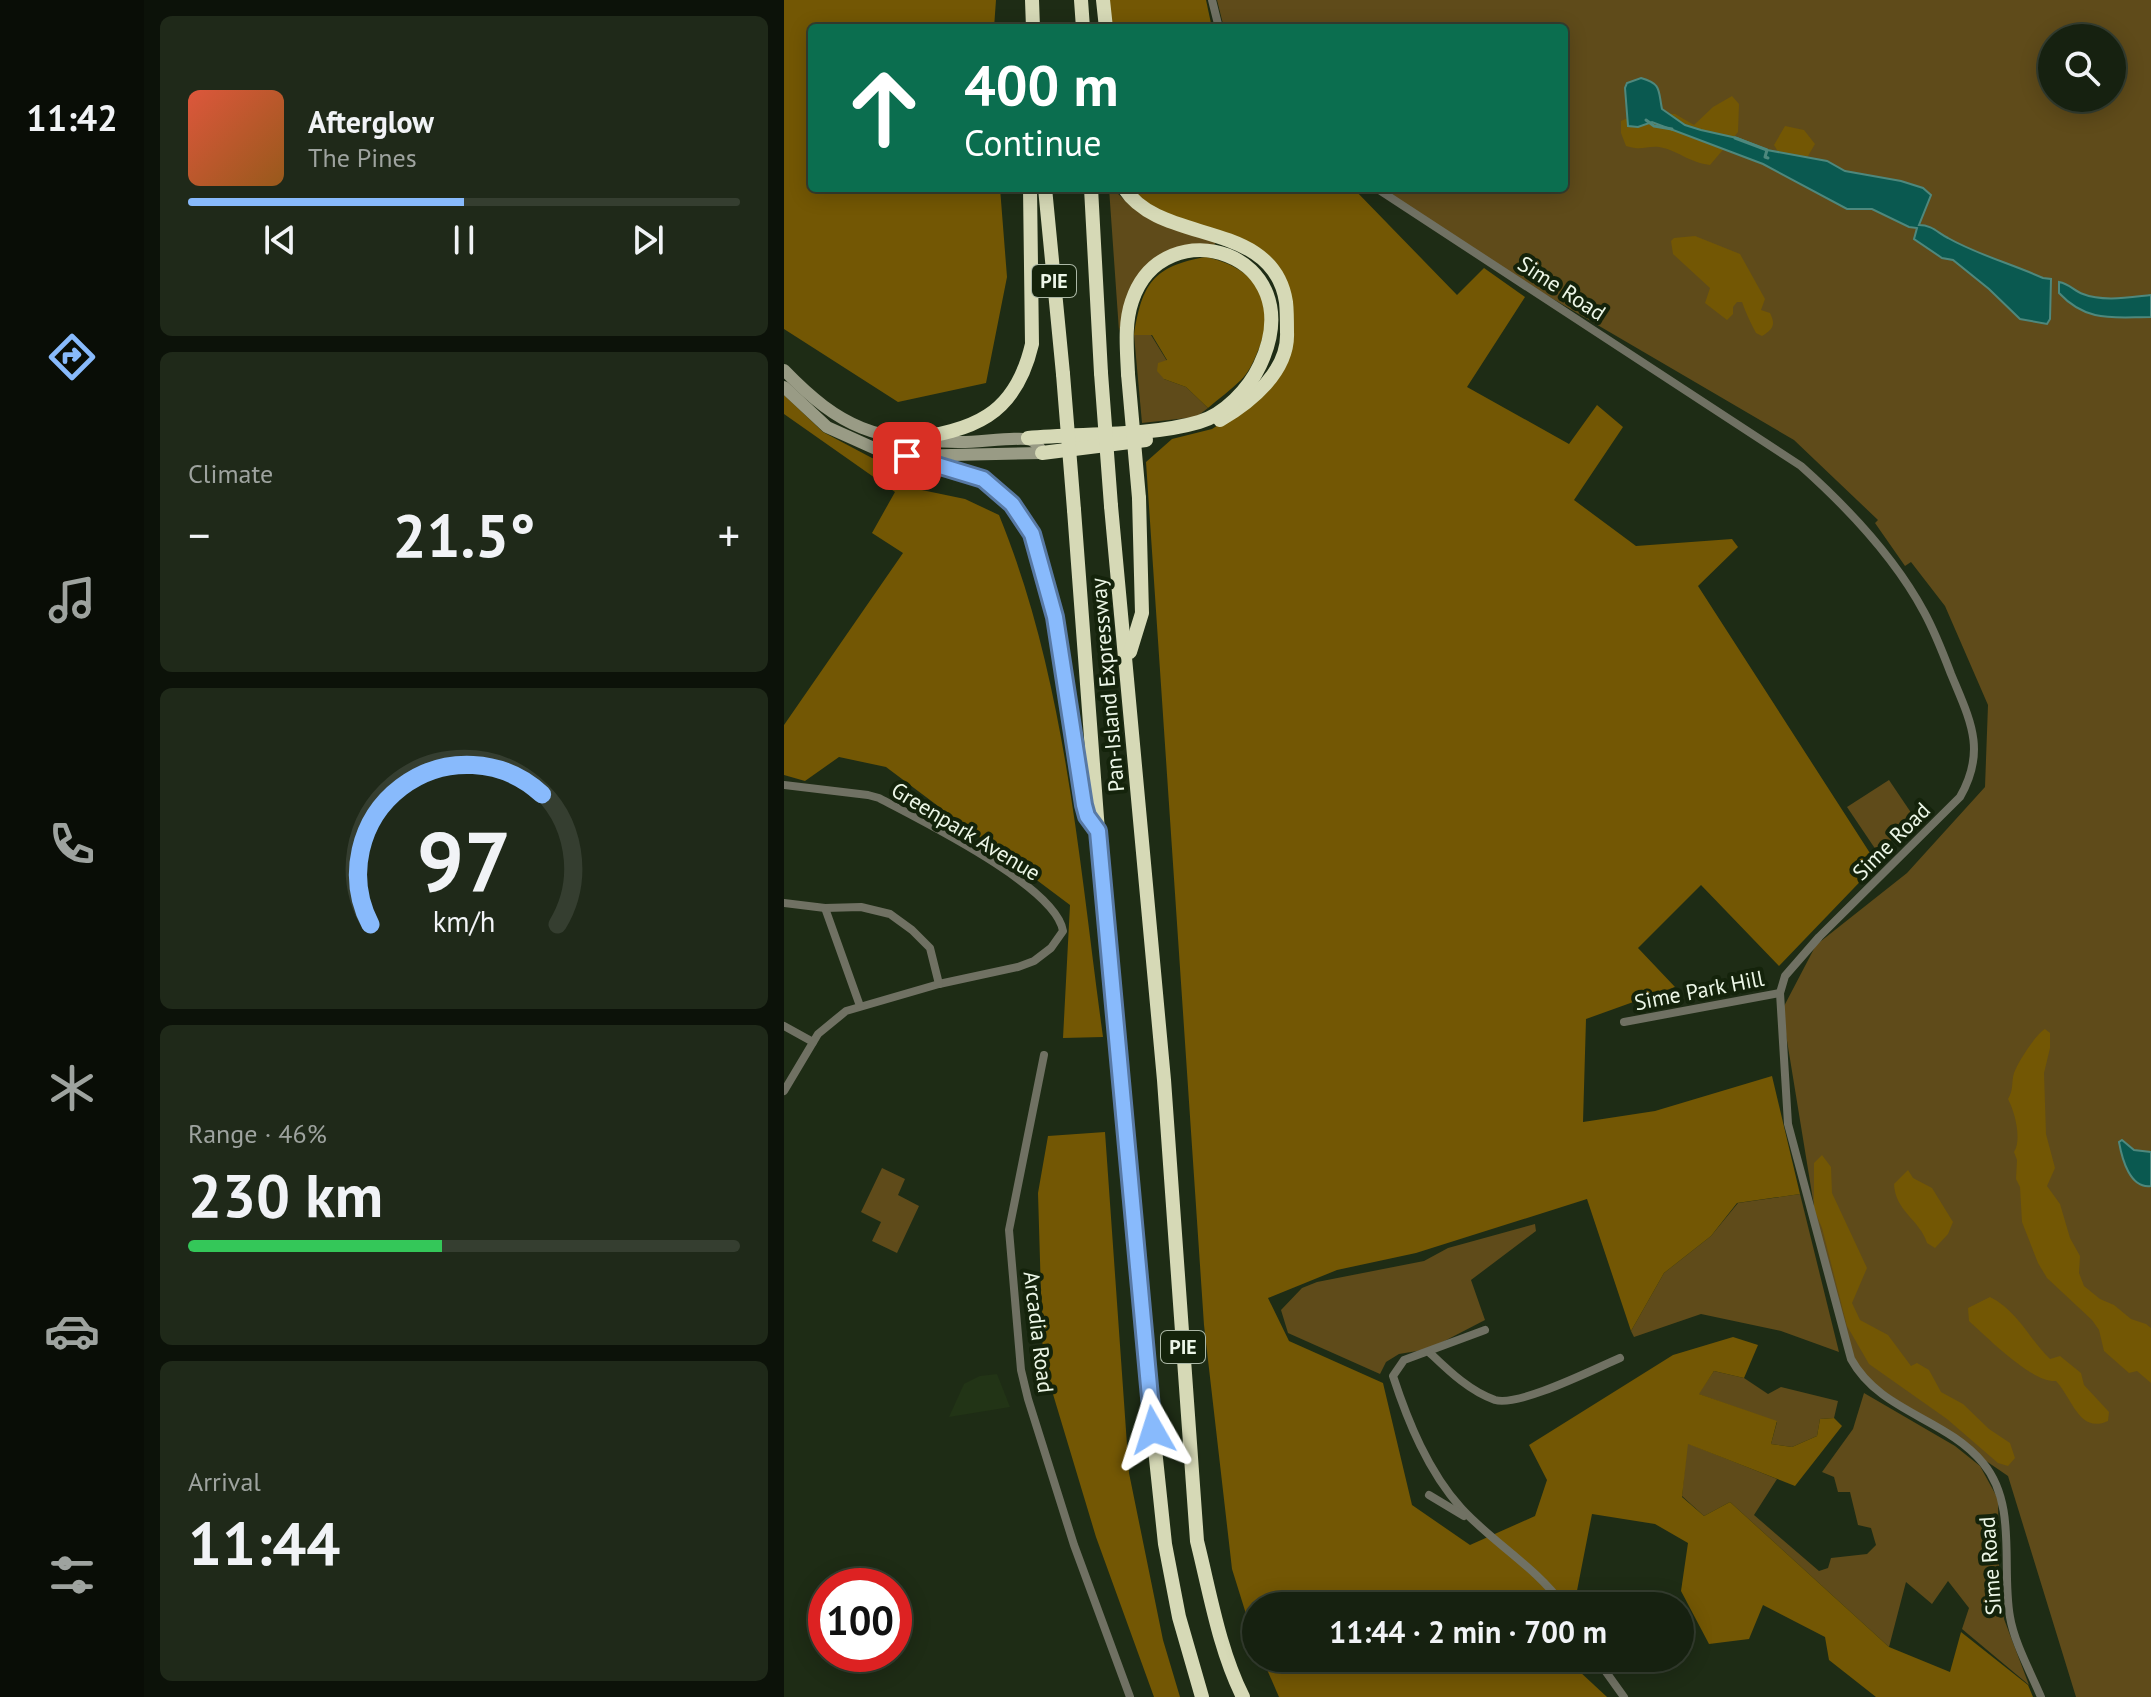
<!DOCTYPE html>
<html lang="en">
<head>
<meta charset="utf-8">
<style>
	body { margin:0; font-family:"PT Sans",sans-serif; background:#1f2919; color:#f1f3f6; height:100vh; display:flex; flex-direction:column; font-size:30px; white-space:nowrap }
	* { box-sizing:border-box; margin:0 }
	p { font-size:26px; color:#9ea39f }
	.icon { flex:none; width:44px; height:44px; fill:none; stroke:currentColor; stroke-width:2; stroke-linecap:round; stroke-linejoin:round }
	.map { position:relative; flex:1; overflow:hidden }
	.side { display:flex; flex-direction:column; gap:16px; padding:16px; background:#0c1209; width:640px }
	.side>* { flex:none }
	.guide { position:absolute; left:24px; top:24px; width:760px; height:168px; border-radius:8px; box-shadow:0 4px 20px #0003,0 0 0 2px #353e30; background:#0b6e4f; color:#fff; overflow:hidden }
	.fabs { position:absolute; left:1254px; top:24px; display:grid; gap:16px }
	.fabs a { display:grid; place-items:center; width:88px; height:88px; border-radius:50%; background:#162110; box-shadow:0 4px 20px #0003,0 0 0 2px #353e30; font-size:40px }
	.speed { position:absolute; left:24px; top:1568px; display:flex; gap:16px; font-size:40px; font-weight:700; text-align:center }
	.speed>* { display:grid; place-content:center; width:104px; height:104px; border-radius:50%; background:#162110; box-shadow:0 4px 20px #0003,0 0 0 2px #353e30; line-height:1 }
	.speed .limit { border:12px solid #d22; background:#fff; color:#111 }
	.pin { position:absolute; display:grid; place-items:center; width:68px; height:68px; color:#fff; margin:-34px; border-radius:16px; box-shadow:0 4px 12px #0006 }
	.me { position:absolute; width:88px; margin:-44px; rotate:354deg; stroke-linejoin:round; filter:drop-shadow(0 0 6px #0008) }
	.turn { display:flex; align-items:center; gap:28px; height:168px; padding:0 24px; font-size:36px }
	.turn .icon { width:104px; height:104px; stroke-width:2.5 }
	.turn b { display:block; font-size:56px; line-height:68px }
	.big { font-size:60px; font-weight:600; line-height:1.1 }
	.side .tile { flex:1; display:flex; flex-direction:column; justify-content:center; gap:12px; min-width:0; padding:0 28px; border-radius:12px; background:#1f2919 }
	.side .dial { align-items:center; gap:0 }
	.dial svg { height:208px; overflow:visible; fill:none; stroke:#353e30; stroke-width:7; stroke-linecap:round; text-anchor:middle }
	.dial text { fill:#f1f3f6; stroke:none }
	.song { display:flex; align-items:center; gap:24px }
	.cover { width:96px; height:96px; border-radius:12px; background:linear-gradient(135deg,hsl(10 70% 55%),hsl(30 70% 35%)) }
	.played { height:8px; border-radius:4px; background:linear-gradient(90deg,#88bafc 50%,#353e30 50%) }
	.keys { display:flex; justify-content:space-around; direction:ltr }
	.heat { display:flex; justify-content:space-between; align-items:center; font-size:44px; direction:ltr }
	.charge { height:12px; border-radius:6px; background:linear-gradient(90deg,#34c759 46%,#353e30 0) }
	.trip { position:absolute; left:458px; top:1592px; width:452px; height:80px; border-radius:40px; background:#162110; box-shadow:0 4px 20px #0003,0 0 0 2px #353e30; font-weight:600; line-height:80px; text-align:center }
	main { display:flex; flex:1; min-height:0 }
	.dock { display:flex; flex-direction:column; width:144px; justify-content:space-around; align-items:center; background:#090d06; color:#9ea39f }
	.dock .icon { width:56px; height:56px }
	.dock .current { color:#88bafc }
	.dock b { font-size:36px; color:#f1f3f6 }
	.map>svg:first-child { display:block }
	.built { fill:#223416 }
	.green { fill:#5f4b1a; fill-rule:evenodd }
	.forest { fill:#735704 }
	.water { fill:#0a5950; stroke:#4e887d; stroke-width:2 }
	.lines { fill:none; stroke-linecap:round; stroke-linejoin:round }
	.stream { stroke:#4e887d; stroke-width:3 }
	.street { stroke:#707163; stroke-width:8 }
	.secondary { stroke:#999b85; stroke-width:12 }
	.highway { stroke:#d6d9b6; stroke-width:14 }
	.highway-bridge { stroke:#d6d9b6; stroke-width:14 }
	.route-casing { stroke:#5879a4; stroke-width:20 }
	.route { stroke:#88bafc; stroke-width:14 }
	.labels { text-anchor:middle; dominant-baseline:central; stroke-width:8; stroke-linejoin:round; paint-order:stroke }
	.shield { fill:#14230b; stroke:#abb7a5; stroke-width:2 }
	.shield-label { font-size:20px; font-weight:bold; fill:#ecf6e7 }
	.street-label { font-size:22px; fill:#ecf6e7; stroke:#14230b }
</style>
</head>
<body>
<main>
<nav class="dock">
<b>11:42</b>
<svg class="icon current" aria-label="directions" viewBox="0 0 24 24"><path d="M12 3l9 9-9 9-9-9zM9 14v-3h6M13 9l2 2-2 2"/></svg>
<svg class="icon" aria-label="music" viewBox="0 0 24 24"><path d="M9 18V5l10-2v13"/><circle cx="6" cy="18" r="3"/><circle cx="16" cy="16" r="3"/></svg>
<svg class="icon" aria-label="phone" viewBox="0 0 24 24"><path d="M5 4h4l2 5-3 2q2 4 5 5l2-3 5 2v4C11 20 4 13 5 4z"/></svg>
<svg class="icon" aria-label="climate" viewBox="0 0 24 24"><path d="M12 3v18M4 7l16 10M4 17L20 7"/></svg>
<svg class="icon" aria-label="car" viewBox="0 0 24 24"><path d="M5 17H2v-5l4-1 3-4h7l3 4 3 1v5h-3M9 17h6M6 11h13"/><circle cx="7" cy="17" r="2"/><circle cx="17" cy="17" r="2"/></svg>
<svg class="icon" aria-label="filters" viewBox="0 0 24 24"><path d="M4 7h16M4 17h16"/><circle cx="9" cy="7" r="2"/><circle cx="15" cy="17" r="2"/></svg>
</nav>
<section class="side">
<div class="tile">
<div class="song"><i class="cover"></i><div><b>Afterglow</b><p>The Pines</p></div></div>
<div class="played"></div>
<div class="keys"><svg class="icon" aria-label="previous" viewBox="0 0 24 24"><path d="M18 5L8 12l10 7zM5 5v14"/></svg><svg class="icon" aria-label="pause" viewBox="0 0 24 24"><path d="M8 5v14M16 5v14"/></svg><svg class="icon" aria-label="next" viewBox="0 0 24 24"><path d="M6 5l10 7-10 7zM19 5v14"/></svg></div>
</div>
<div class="tile"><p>Climate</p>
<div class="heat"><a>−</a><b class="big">21.5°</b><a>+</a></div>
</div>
<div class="tile dial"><svg viewBox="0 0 100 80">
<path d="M14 69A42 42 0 1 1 86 69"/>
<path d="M14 69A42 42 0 0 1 80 19" stroke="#88bafc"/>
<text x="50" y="56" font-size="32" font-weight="700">97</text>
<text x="50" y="72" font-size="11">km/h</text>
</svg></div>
<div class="tile"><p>Range · 46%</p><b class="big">230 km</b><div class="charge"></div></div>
<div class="tile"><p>Arrival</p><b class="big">11:44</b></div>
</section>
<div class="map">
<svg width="1367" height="1697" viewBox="0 0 1367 1697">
	<rect width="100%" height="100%" fill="#1e2c15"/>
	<!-- built -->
	<polygon class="built" points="213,1374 226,1407 165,1417 180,1384 196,1376"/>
	<!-- green -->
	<g class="green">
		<path d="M433,0H1367V1697H1292L1224,1476L1075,1374L1055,1312L1031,1212L998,1010L1032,945L1123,873L1201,787L1204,705L1161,606L1127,562L1121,566L1091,523L1094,520L1010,440L735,279L592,188H780V28H440ZM1268,38H1328V98H1268Z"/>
		<path d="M325,188H329C358,223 391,228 432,242L429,247L393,249L346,292L335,331Z"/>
		<polygon points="350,335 367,335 383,361 380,379 402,387 424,408 412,417 358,423"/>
		<polygon points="1105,780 1134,823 1092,850 1063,807"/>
		<polygon points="98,1168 121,1179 114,1195 135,1206 113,1253 88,1241 97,1222 77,1212"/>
		<polygon points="1016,1194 1055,1352 997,1331 917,1314 850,1337 847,1331 880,1273 927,1236 954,1203"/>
		<polygon points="751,1224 752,1231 687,1280 701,1320 645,1349 615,1354 602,1362 596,1374 504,1333 497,1310 518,1288 533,1282 640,1261 664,1248"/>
		<polygon points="930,1371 960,1378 984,1394 997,1387 1054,1401 1050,1418 1036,1419 1033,1436 1008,1447 987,1444 993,1422 914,1394"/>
		<polygon points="1080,1393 1171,1446 1196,1466 1214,1499 1215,1567 1220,1619 1245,1685 1178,1629 1185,1608 1164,1581 1148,1604 1122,1582 1105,1647 946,1502 920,1516 898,1496 903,1443 993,1479 970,1515 1035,1571 1044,1568 1047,1558 1083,1554 1092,1545 1087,1528 1074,1525 1066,1492 1054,1492 1050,1477 1038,1472 1069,1429"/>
	</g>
	<!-- forest -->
	<g class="forest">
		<polygon points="0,0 212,0 210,28 28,28 28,188 216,188 223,277 202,383 114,402 0,329"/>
		<polygon points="320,0 422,0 428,28 321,28"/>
		<path d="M948,96L955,104L954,132L926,165C903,162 894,150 875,147C861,146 858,151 842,146L837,133V121L858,112L891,114L910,125L929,107Z"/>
		<polygon points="1001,126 1020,130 1031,144 1020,163 996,155 990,145"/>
		<polygon points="333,188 569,188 673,295 700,268 741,297 683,387 785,444 813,405 839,427 790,500 852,546 948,539 954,547 914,586 1093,864 995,966 917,885 854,948 891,987 802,1019 799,1122 871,1111 988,1076 1016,1194 953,1203 927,1236 880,1273 847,1331 803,1199 632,1253 553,1270 484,1298 505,1341 599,1383 628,1505 686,1545 751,1516 763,1480 745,1445 889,1355 949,1337 974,1345 960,1378 930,1371 915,1394 993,1421 987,1444 1008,1447 1033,1436 1036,1419 1050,1418 1058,1426 1011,1486 904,1444 898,1497 920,1516 946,1502 1105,1647 1166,1672 1177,1632 1244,1685 1249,1697 1092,1697 1045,1660 1041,1637 979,1605 965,1639 925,1644 897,1591 904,1543 871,1524 808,1514 790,1606 472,1606 472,1646 448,1569 420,1325 362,462 388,439 428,429 450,415 482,387 500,348 498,302 488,277 469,257 338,196"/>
		<path d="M911,236L956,254L981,299L977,310L986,313C992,325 989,329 978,336L972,333C966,322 962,313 958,302H953L949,307V314L943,320L921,303L926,288L889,254L887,241L890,238Z"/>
		<path d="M422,257C474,268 495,304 473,353C469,363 464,373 457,380C447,390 434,399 424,408L402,387L380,379L373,371L374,363L383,360L368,335H350C358,284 369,266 422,257Z"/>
		<path d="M0,395L39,432L88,458L128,468L133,489L181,499L215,515C282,679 295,863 319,1037L279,1038L286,905L102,767L55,757L21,781L0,775V725L119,553L88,533L111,492L0,414Z"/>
		<path d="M1261,1029L1266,1033V1048L1260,1073L1262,1134L1271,1168L1263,1186L1276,1204L1286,1238L1296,1256L1295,1273L1300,1286L1316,1299L1330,1305L1347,1319L1362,1324L1367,1328V1383L1353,1371L1345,1373L1320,1351L1315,1330L1308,1320L1263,1278L1254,1263L1238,1222L1236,1187L1232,1179L1233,1160L1230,1152C1238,1140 1231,1112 1224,1099C1230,1089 1227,1083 1230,1073C1234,1062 1252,1034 1261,1029Z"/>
		<polygon points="321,1132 345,1473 379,1640 396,1697 370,1697 312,1537 259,1361 254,1193 264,1136"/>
		<polygon points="1038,1155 1047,1167 1048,1193 1083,1268 1068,1303 1076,1320 1104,1335 1127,1366 1133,1363 1145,1370 1157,1392 1179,1404 1205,1429 1226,1443 1231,1458 1224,1466 1214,1463 1163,1419 1085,1364 1063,1326 1038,1228 1030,1209 1030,1163"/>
		<path d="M1124,1170L1129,1178L1148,1188L1169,1222L1164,1234L1151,1248L1143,1243C1136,1220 1111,1211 1110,1184Z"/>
		<path d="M1206,1297C1234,1311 1245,1339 1266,1359L1276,1356L1297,1373L1300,1385L1325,1412L1324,1421C1295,1434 1289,1399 1272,1381C1248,1383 1203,1337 1185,1321L1184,1308Z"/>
		<polygon points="478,1658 781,1658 823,1697 495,1697"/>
	</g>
	<!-- water -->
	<g class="water">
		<path d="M857,78C878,84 874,90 878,109L901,125L917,130L953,138L983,150L1043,161L1061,171L1117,181L1139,188L1147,195L1135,225C1148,225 1154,233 1164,238C1194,255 1228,264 1259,278L1267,279L1266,319L1263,324L1236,319L1205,289L1169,260L1158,258L1130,239L1133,228L1125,227L1088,209H1063L979,164L868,122L854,127L844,126L841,88L843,83Z"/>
		<path d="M1275,282C1286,284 1290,291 1299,294C1319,302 1347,297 1367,295V317C1330,317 1303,323 1275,293Z"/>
		<path d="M1338,1140L1350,1150L1367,1152V1186C1346,1189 1338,1159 1335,1142Z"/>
	</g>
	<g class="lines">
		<!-- stream -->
		<g class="stream">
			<polyline points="862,120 870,126 888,129"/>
			<polyline points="951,138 983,150 981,157 984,158"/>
		</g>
		<!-- street -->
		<g class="street">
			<polyline points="428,0 435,28"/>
			<path d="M592,188L1017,466C1064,508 1110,556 1140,612C1151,632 1159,653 1167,674C1186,720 1203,750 1176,797L1035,937L1001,976L996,993L1004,1124L1067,1359C1096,1412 1162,1418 1199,1463C1234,1505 1217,1567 1226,1617C1230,1642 1247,1673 1257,1697"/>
			<path d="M0,785L84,795L95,798C136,820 272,886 279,931L267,948L250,961L234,967L155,984L62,1011L34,1034L0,1091"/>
			<polyline points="0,903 41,908 77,907 106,914 128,930 146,948 155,984"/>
			<polyline points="41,908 76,1006"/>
			<polyline points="840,1022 996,993"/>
			<polyline points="0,1026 29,1042"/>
			<polyline points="260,1055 225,1230 237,1370 244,1399 290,1545 346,1697"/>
			<path d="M701,1330L620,1360L609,1376C624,1422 644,1471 677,1508C709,1543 751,1566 780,1606"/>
			<path d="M645,1352C664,1370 685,1391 711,1400C735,1407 810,1369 836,1358"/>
			<polyline points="645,1495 680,1516"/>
			<polyline points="840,1606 850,1602"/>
			<polyline points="812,1658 840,1697"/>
		</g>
		<!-- secondary -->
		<g class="secondary">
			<path d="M0,370C57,429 92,441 174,442C189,443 238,436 247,440C253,443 256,448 258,453"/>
			<polyline points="0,387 43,427 92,449 123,456 258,453"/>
		</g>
		<!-- highway -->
		<g class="highway">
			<polyline points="248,0 249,28"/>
			<polyline points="297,0 299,28"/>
			<polyline points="319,0 322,28"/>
			<polyline points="261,188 279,374"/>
			<polyline points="307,188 317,373"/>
			<path d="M340,188C377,246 489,218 502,302C503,311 503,322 503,332C505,371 467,402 436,420"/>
			<path d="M244,438C297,433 364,437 415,422C440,415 465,389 476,365C529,252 379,207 348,301C340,324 343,350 344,374"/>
			<path d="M122,440C189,430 231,417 248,344L246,188"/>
			<polyline points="258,453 362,440"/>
			<polyline points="123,456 199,479 228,504 248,534 271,617 302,813 314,830"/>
			<path d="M327,506L380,1080L413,1541C426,1593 435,1649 459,1697"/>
			<polyline points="290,510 314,831 363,1373 381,1544 395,1617 418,1697"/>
			<polyline points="346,652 358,613 355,498"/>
		</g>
		<!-- highway-bridge -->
		<g class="highway-bridge">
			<polyline points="317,373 327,506"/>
			<polyline points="279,374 290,510"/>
			<polyline points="344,374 355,498"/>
		</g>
	</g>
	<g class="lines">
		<defs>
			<polyline id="route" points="123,456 199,479 228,504 248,534 271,617 300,805 303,816 314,831 369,1430"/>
		</defs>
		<!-- route casing -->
		<use href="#route" class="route-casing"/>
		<!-- route -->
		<use href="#route" class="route"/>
	</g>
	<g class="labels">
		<!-- shield labels -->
		<g class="shield">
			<rect x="248" y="265" width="44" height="32" rx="6"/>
			<rect x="377" y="1331" width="44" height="32" rx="6"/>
		</g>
		<g class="shield-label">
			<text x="270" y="281">PIE</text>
			<text x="399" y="1347">PIE</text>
		</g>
		<!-- street labels -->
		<g class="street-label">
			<text transform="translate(778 288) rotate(33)">Sime Road</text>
			<text transform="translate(323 685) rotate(-95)">Pan-Island Expressway</text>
			<text transform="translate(182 831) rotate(31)">Greenpark Avenue</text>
			<text transform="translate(1107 841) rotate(-45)">Sime Road</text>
			<text transform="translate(915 990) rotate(-11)">Sime Park Hill</text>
			<text transform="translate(255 1332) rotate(83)">Arcadia Road</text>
			<text transform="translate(1206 1566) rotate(-94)">Sime Road</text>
		</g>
	</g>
</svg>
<div class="fabs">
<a><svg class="icon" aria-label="search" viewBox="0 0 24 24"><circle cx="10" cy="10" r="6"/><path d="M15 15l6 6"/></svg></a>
</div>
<div class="speed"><div class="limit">100</div></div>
<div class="pin" style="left:123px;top:456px;background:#d93025"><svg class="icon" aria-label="arrive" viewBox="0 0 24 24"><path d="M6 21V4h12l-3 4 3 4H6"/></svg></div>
<svg class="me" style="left:369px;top:1430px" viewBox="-20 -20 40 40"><path d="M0-17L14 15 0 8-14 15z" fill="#88bafc" stroke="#fff" stroke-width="4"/></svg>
<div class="trip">11:44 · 2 min · 700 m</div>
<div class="guide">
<div class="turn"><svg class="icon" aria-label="ahead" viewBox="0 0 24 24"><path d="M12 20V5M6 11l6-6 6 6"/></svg><div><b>400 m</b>Continue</div></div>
</div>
</div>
</main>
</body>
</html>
